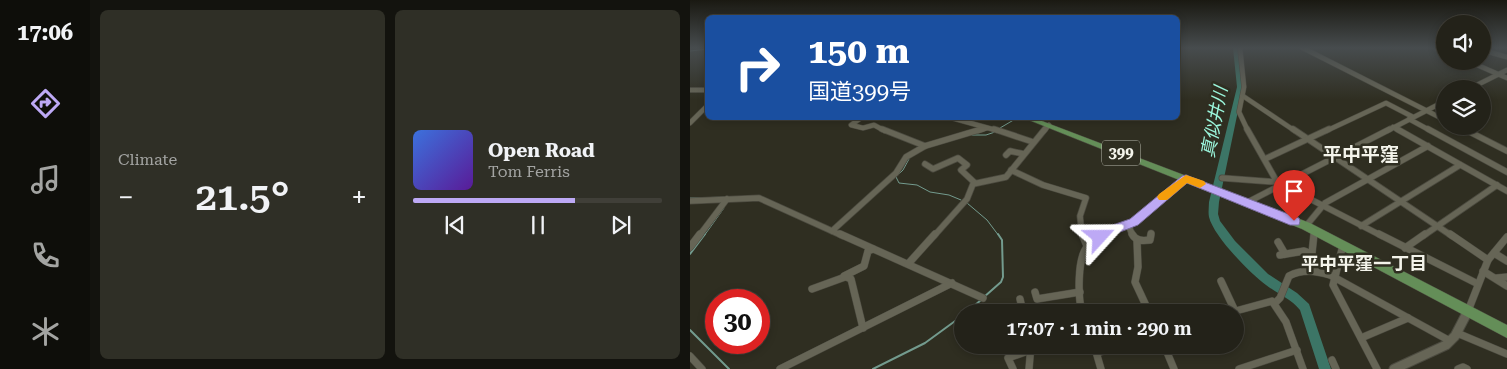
<!DOCTYPE html>
<html lang="en">
<head>
<meta charset="utf-8">
<style>
	body { margin:0; font-family:"Roboto Serif","Noto Sans JP",serif; background:#2f2f26; color:#f1f3f6; height:100vh; display:flex; flex-direction:column; font-size:19px; white-space:nowrap }
	* { box-sizing:border-box; margin:0 }
	p { font-size:16px; color:#a3a4a2 }
	.icon { flex:none; width:28px; height:28px; fill:none; stroke:currentColor; stroke-width:2; stroke-linecap:round; stroke-linejoin:round }
	.map { position:relative; flex:1; overflow:hidden }
	.sheet { display:flex; flex-direction:column; gap:10px; padding:10px; background:#13130e; width:600px }
	.sheet>* { flex:none }
	.banner { position:absolute; left:15px; top:15px; width:475px; height:105px; border-radius:8px; box-shadow:0 2px 8px #0003,0 0 0 1px #403f38; background:#1a4fa0; color:#fff; overflow:hidden }
	.tools { position:absolute; left:746px; top:15px; display:grid; gap:10px }
	.tools a { display:grid; place-items:center; width:55px; height:55px; border-radius:50%; background:#232219; box-shadow:0 2px 8px #0003,0 0 0 1px #403f38; font-size:25px }
	.speed { position:absolute; left:15px; top:289px; display:flex; gap:10px; font-size:25px; font-weight:700; text-align:center }
	.speed>* { display:grid; place-content:center; width:65px; height:65px; border-radius:50%; background:#232219; box-shadow:0 2px 8px #0003,0 0 0 1px #403f38; line-height:1 }
	.speed .limit { border:8px solid #d22; background:#fff; color:#111 }
	.pin { position:absolute; display:grid; place-items:center; width:42px; height:42px; color:#fff; margin:-51px -21px; border-radius:50% 50% 50% 0; rotate:-45deg; box-shadow:0 0 5px #0007 }
	.pin .icon { rotate:45deg }
	.me { position:absolute; width:55px; margin:-28px; rotate:66deg; stroke-linejoin:round; filter:drop-shadow(0 0 4px #0008) }
	.turn { display:flex; align-items:center; gap:18px; height:105px; padding:0 20px; font-size:22px }
	.turn .icon { width:65px; height:65px; stroke-width:2.5 }
	.turn b { display:block; font-size:35px; line-height:42px }
	.big { font-size:38px; font-weight:600; line-height:1.1 }
	.sheet .tile { flex:1; display:flex; flex-direction:column; justify-content:center; gap:8px; min-width:0; padding:0 18px; border-radius:8px; background:#2f2f26 }
	.song { display:flex; align-items:center; gap:15px }
	.cover { width:60px; height:60px; border-radius:8px; background:linear-gradient(135deg,hsl(220 70% 55%),hsl(270 70% 35%)) }
	.played { height:5px; border-radius:2px; background:linear-gradient(90deg,#bda9f5 65%,#403f38 65%) }
	.keys { display:flex; justify-content:space-around; direction:ltr }
	.heat { display:flex; justify-content:space-between; align-items:center; font-size:28px; direction:ltr }
	.sheet .tiles { flex:1; display:grid; gap:10px; grid-template-columns:repeat(2,1fr) }
	.trip { position:absolute; left:264px; top:304px; width:290px; height:50px; border-radius:25px; background:#232219; box-shadow:0 2px 8px #0003,0 0 0 1px #403f38; font-weight:600; line-height:50px; text-align:center }
	main { display:flex; flex:1; min-height:0 }
	.tab-bar { display:flex; flex-direction:column; width:90px; justify-content:space-around; align-items:center; background:#0e0e0a; color:#a3a4a2 }
	.tab-bar .icon { width:35px; height:35px }
	.tab-bar .on { color:#bda9f5 }
	.tab-bar b { font-size:22px; color:#f1f3f6 }
	.map>svg:first-child { display:block }
	.lines { fill:none; stroke-linecap:round; stroke-linejoin:round }
	.stream-far1 { stroke:#739b8e; stroke-width:1 }
	.stream { stroke:#739b8e; stroke-width:2 }
	.river { fill:#3c7566; fill-rule:evenodd }
	.minor-far2-casing { stroke:#4c4b40; stroke-width:5.5 }
	.minor-far1-casing { stroke:#4c4b40; stroke-width:7 }
	.minor-casing { stroke:#4c4b40; stroke-width:8 }
	.tertiary-casing { stroke:#4c4b40; stroke-width:11 }
	.trunk-casing { stroke:#4c4b40; stroke-width:1 }
	.minor-far2 { stroke:#666556; stroke-width:4.5 }
	.minor-far1 { stroke:#666556; stroke-width:5.5 }
	.minor { stroke:#666556; stroke-width:7 }
	.tertiary { stroke:#666556; stroke-width:9 }
	.trunk { fill:#648e58; fill-rule:evenodd }
	.route { fill:#bda9f5; stroke:#7b6e9f }
	.slow { fill:#f59e0b }
	.labels { text-anchor:middle; dominant-baseline:central; stroke-width:5; stroke-linejoin:round; paint-order:stroke }
	.shield { fill:#2f2e21; stroke:#b9b9ae; stroke-width:1 }
	.shield-label { font-size:15px; font-weight:bold; fill:#f4f4eb }
	.water-label { font-size:18px; font-style:italic; fill:#9bf6dc; stroke:#2f2e21 }
	.neighbourhood-label { font-size:18px; font-weight:bold; fill:#f4f4eb; stroke:#2f2e21 }
	.quarter-label { font-size:19px; font-weight:bold; fill:#f4f4eb; stroke:#2f2e21 }
</style>
</head>
<body>
<main>
<nav class="tab-bar">
<b>17:06</b>
<svg class="icon on" aria-label="directions" viewBox="0 0 24 24"><path d="M12 3l9 9-9 9-9-9zM9 14v-3h6M13 9l2 2-2 2"/></svg>
<svg class="icon" aria-label="music" viewBox="0 0 24 24"><path d="M9 18V5l10-2v13"/><circle cx="6" cy="18" r="3"/><circle cx="16" cy="16" r="3"/></svg>
<svg class="icon" aria-label="phone" viewBox="0 0 24 24"><path d="M5 4h4l2 5-3 2q2 4 5 5l2-3 5 2v4C11 20 4 13 5 4z"/></svg>
<svg class="icon" aria-label="climate" viewBox="0 0 24 24"><path d="M12 3v18M4 7l16 10M4 17L20 7"/></svg>
</nav>
<section class="sheet">
<div class="tiles">
<div class="tile"><p>Climate</p>
<div class="heat"><a>−</a><b class="big">21.5°</b><a>+</a></div>
</div>
<div class="tile">
<div class="song"><i class="cover"></i><div><b>Open Road</b><p>Tom Ferris</p></div></div>
<div class="played"></div>
<div class="keys"><svg class="icon" aria-label="previous" viewBox="0 0 24 24"><path d="M18 5L8 12l10 7zM5 5v14"/></svg><svg class="icon" aria-label="pause" viewBox="0 0 24 24"><path d="M8 5v14M16 5v14"/></svg><svg class="icon" aria-label="next" viewBox="0 0 24 24"><path d="M6 5l10 7-10 7zM19 5v14"/></svg></div>
</div>
</div>
</section>
<div class="map">
<svg width="817" height="369" viewBox="0 0 817 369">
	<rect width="100%" height="100%" fill="#2f2e21"/>
	<g class="lines">
		<!-- stream-far1 -->
		<g class="stream-far1">
			<polyline points="0,51 18,49"/>
			<polyline points="310,128 327,118"/>
			<polyline points="282,135 296,135 305,132"/>
			<polyline points="219,159 213,170 206,177 209,183 227,185 240,192 259,195 271,200"/>
			<polyline points="0,198 42,197"/>
			<polyline points="277,203 297,220 309,236"/>
			<polyline points="14,236 34,208"/>
		</g>
		<!-- stream -->
		<g class="stream">
			<polyline points="0,254 15,234"/>
			<polyline points="294,297 311,282 313,277 312,240 308,234"/>
			<polyline points="277,312 291,300"/>
			<polyline points="0,330 39,369"/>
			<polyline points="183,369 235,343 272,316"/>
		</g>
		<!-- river -->
		<path class="river" d="M543,48H549L553,87L529,202L528,214L530,221L545,241L578,274L607,293L619,304L641,369H629L610,310C601,299 588,294 576,285C560,273 524,237 519,217C518,212 519,207 519,202L547,87Z"/>
		<defs>
			<g id="minor-far2">
				<polyline points="550,48 554,87 549,112 558,131"/>
				<polyline points="613,48 755,120"/>
				<polyline points="745,48 755,52"/>
				<polyline points="792,50 817,57"/>
				<polyline points="778,61 817,78"/>
				<polyline points="779,89 817,70"/>
				<polyline points="0,90 18,90"/>
				<polyline points="553,96 605,131"/>
				<polyline points="171,118 161,125 173,128 184,125 195,131"/>
				<polyline points="262,118 309,131"/>
				<polyline points="719,119 741,131"/>
				<polyline points="0,123 18,105"/>
				<polyline points="767,126 776,131"/>
				<polyline points="703,127 710,131"/>
				<polyline points="288,131 297,128"/>
				<polyline points="354,131 359,125"/>
				<polyline points="636,131 696,103 723,117"/>
				<polyline points="697,131 755,101"/>
			</g>
			<g id="minor-far1">
				<polyline points="192,129 235,146"/>
				<polyline points="304,129 343,142"/>
				<polyline points="557,129 587,182 692,236"/>
				<polyline points="603,129 762,236"/>
				<polyline points="707,129 817,191"/>
				<polyline points="738,129 817,172"/>
				<polyline points="774,129 817,151"/>
				<polyline points="316,155 320,151 334,154"/>
				<polyline points="575,159 639,129"/>
				<polyline points="235,164 243,169 268,158 277,165 271,170 285,183"/>
				<polyline points="321,170 353,185 396,198 390,216 392,236"/>
				<polyline points="532,178 587,182"/>
				<polyline points="0,201 69,198 153,236"/>
				<polyline points="556,203 700,129"/>
				<polyline points="438,225 443,236"/>
				<polyline points="616,226 635,203 738,146"/>
				<polyline points="671,226 770,165"/>
				<polyline points="142,231 206,173 216,157 235,146 292,129"/>
				<polyline points="9,236 37,199"/>
				<polyline points="244,236 277,199 283,184 316,177 355,129"/>
				<polyline points="411,236 415,232 444,222 496,178"/>
				<polyline points="461,236 461,233"/>
				<polyline points="624,236 625,230"/>
				<polyline points="733,236 807,185"/>
			</g>
			<g id="minor">
				<polyline points="150,234 293,298"/>
				<polyline points="392,234 397,246"/>
				<path d="M442,234C446,241 452,241 460,240L461,234"/>
				<polyline points="624,234 622,253 626,271"/>
				<polyline points="689,234 788,284"/>
				<polyline points="760,234 798,260"/>
				<polyline points="447,241 448,267 445,282 459,312"/>
				<polyline points="588,242 595,254"/>
				<polyline points="653,245 643,285 687,369"/>
				<polyline points="0,247 10,234"/>
				<polyline points="715,248 735,234"/>
				<polyline points="804,253 817,261"/>
				<polyline points="590,255 614,251 622,254"/>
				<polyline points="218,264 245,234"/>
				<polyline points="793,271 817,286"/>
				<polyline points="807,278 817,277"/>
				<polyline points="531,281 545,311"/>
				<polyline points="122,289 155,277"/>
				<polyline points="345,292 347,299 390,292"/>
				<polyline points="330,299 333,312"/>
				<path d="M585,303L590,298L599,276C613,269 625,271 640,275L760,341"/>
				<polyline points="778,311 798,260 817,237"/>
				<path d="M392,312C388,298 387,259 397,247C401,242 407,238 412,234"/>
				<polyline points="542,312 582,301 596,322 613,369"/>
				<polyline points="173,328 161,279 154,276 174,266 178,251 183,249"/>
				<polyline points="767,333 817,354"/>
				<polyline points="671,338 718,318"/>
				<polyline points="404,345 411,369"/>
				<polyline points="474,345 484,369"/>
				<polyline points="407,353 434,345"/>
				<polyline points="0,356 12,369"/>
				<polyline points="642,360 646,369"/>
				<polyline points="90,369 262,283"/>
				<polyline points="323,369 318,358 341,350"/>
				<polyline points="339,369 341,345"/>
				<polyline points="549,369 607,350"/>
				<polyline points="768,369 773,367 777,369"/>
			</g>
			<polyline id="tertiary" points="704,369 756,345 765,336 778,311"/>
			<polygon id="trunk" points="334,118 344,118 620,223 817,325 817,338 612,229"/>
		</defs>
		<!-- minor-far2 casing -->
		<use href="#minor-far2" class="minor-far2-casing"/>
		<!-- minor-far1 casing -->
		<use href="#minor-far1" class="minor-far1-casing"/>
		<!-- minor casing -->
		<use href="#minor" class="minor-casing"/>
		<!-- tertiary casing -->
		<use href="#tertiary" class="tertiary-casing"/>
		<!-- trunk casing -->
		<use href="#trunk" class="trunk-casing"/>
		<!-- minor-far2 -->
		<use href="#minor-far2" class="minor-far2"/>
		<!-- minor-far1 -->
		<use href="#minor-far1" class="minor-far1"/>
		<!-- minor -->
		<use href="#minor" class="minor"/>
		<!-- tertiary -->
		<use href="#tertiary" class="tertiary"/>
		<!-- trunk -->
		<use href="#trunk" class="trunk"/>
	</g>
	<!-- sky -->
	<linearGradient id="sky" x2="0" y2="1"><stop stop-color="#1a1912"/><stop offset="0.48" stop-color="#474c4e"/><stop offset="1" stop-color="#474c4e" stop-opacity="0"/></linearGradient>
	<rect width="817" height="100" fill="url(#sky)"/>
	<!-- route -->
	<polygon class="route" points="496,175 609,218 610,221 609,225 600,225 497,183 448,225 420,236 414,240 405,240 403,237 411,229 440,219 492,176"/>
	<!-- slow -->
	<polygon class="slow" points="496,175 514,181 516,184 510,188 497,183 477,200 469,200 467,197 469,194"/>
	<g class="labels">
		<!-- shield labels -->
		<rect class="shield" x="412" y="140.5" width="38" height="25" rx="4"/>
		<g class="shield-label">
			<text x="431" y="153">399</text>
		</g>
		<!-- water labels -->
		<g class="water-label">
			<text transform="translate(524 122) rotate(-79)">真似井川</text>
		</g>
		<!-- neighbourhood labels -->
		<g class="neighbourhood-label">
			<text x="674" y="263">平中平窪一丁目</text>
		</g>
		<!-- quarter labels -->
		<g class="quarter-label">
			<text x="671" y="154">平中平窪</text>
		</g>
	</g>
</svg>
<div class="tools">
<a><svg class="icon" aria-label="sound" viewBox="0 0 24 24"><path d="M4 9h4l5-4v14l-5-4H4zM17 9q2 3 0 6"/></svg></a>
<a><svg class="icon" aria-label="layers" viewBox="0 0 24 24"><path d="M12 4l9 5-9 5-9-5zM3 14l9 5 9-5"/></svg></a>
</div>
<div class="speed"><div class="limit">30</div></div>
<div class="pin" style="left:604px;top:221px;background:#d93025"><svg class="icon" aria-label="arrive" viewBox="0 0 24 24"><path d="M6 21V4h12l-3 4 3 4H6"/></svg></div>
<svg class="me" style="left:410px;top:237px" viewBox="-20 -20 40 40"><path d="M0-17L14 15 0 8-14 15z" fill="#bda9f5" stroke="#fff" stroke-width="4"/></svg>
<div class="trip">17:07 · 1 min · 290 m</div>
<div class="banner">
<div class="turn"><svg class="icon" aria-label="right" viewBox="0 0 24 24"><path d="M7 20v-9h11M14 6l5 5-5 5"/></svg><div><b>150 m</b>国道399号</div></div>
</div>
</div>
</main>
</body>
</html>
